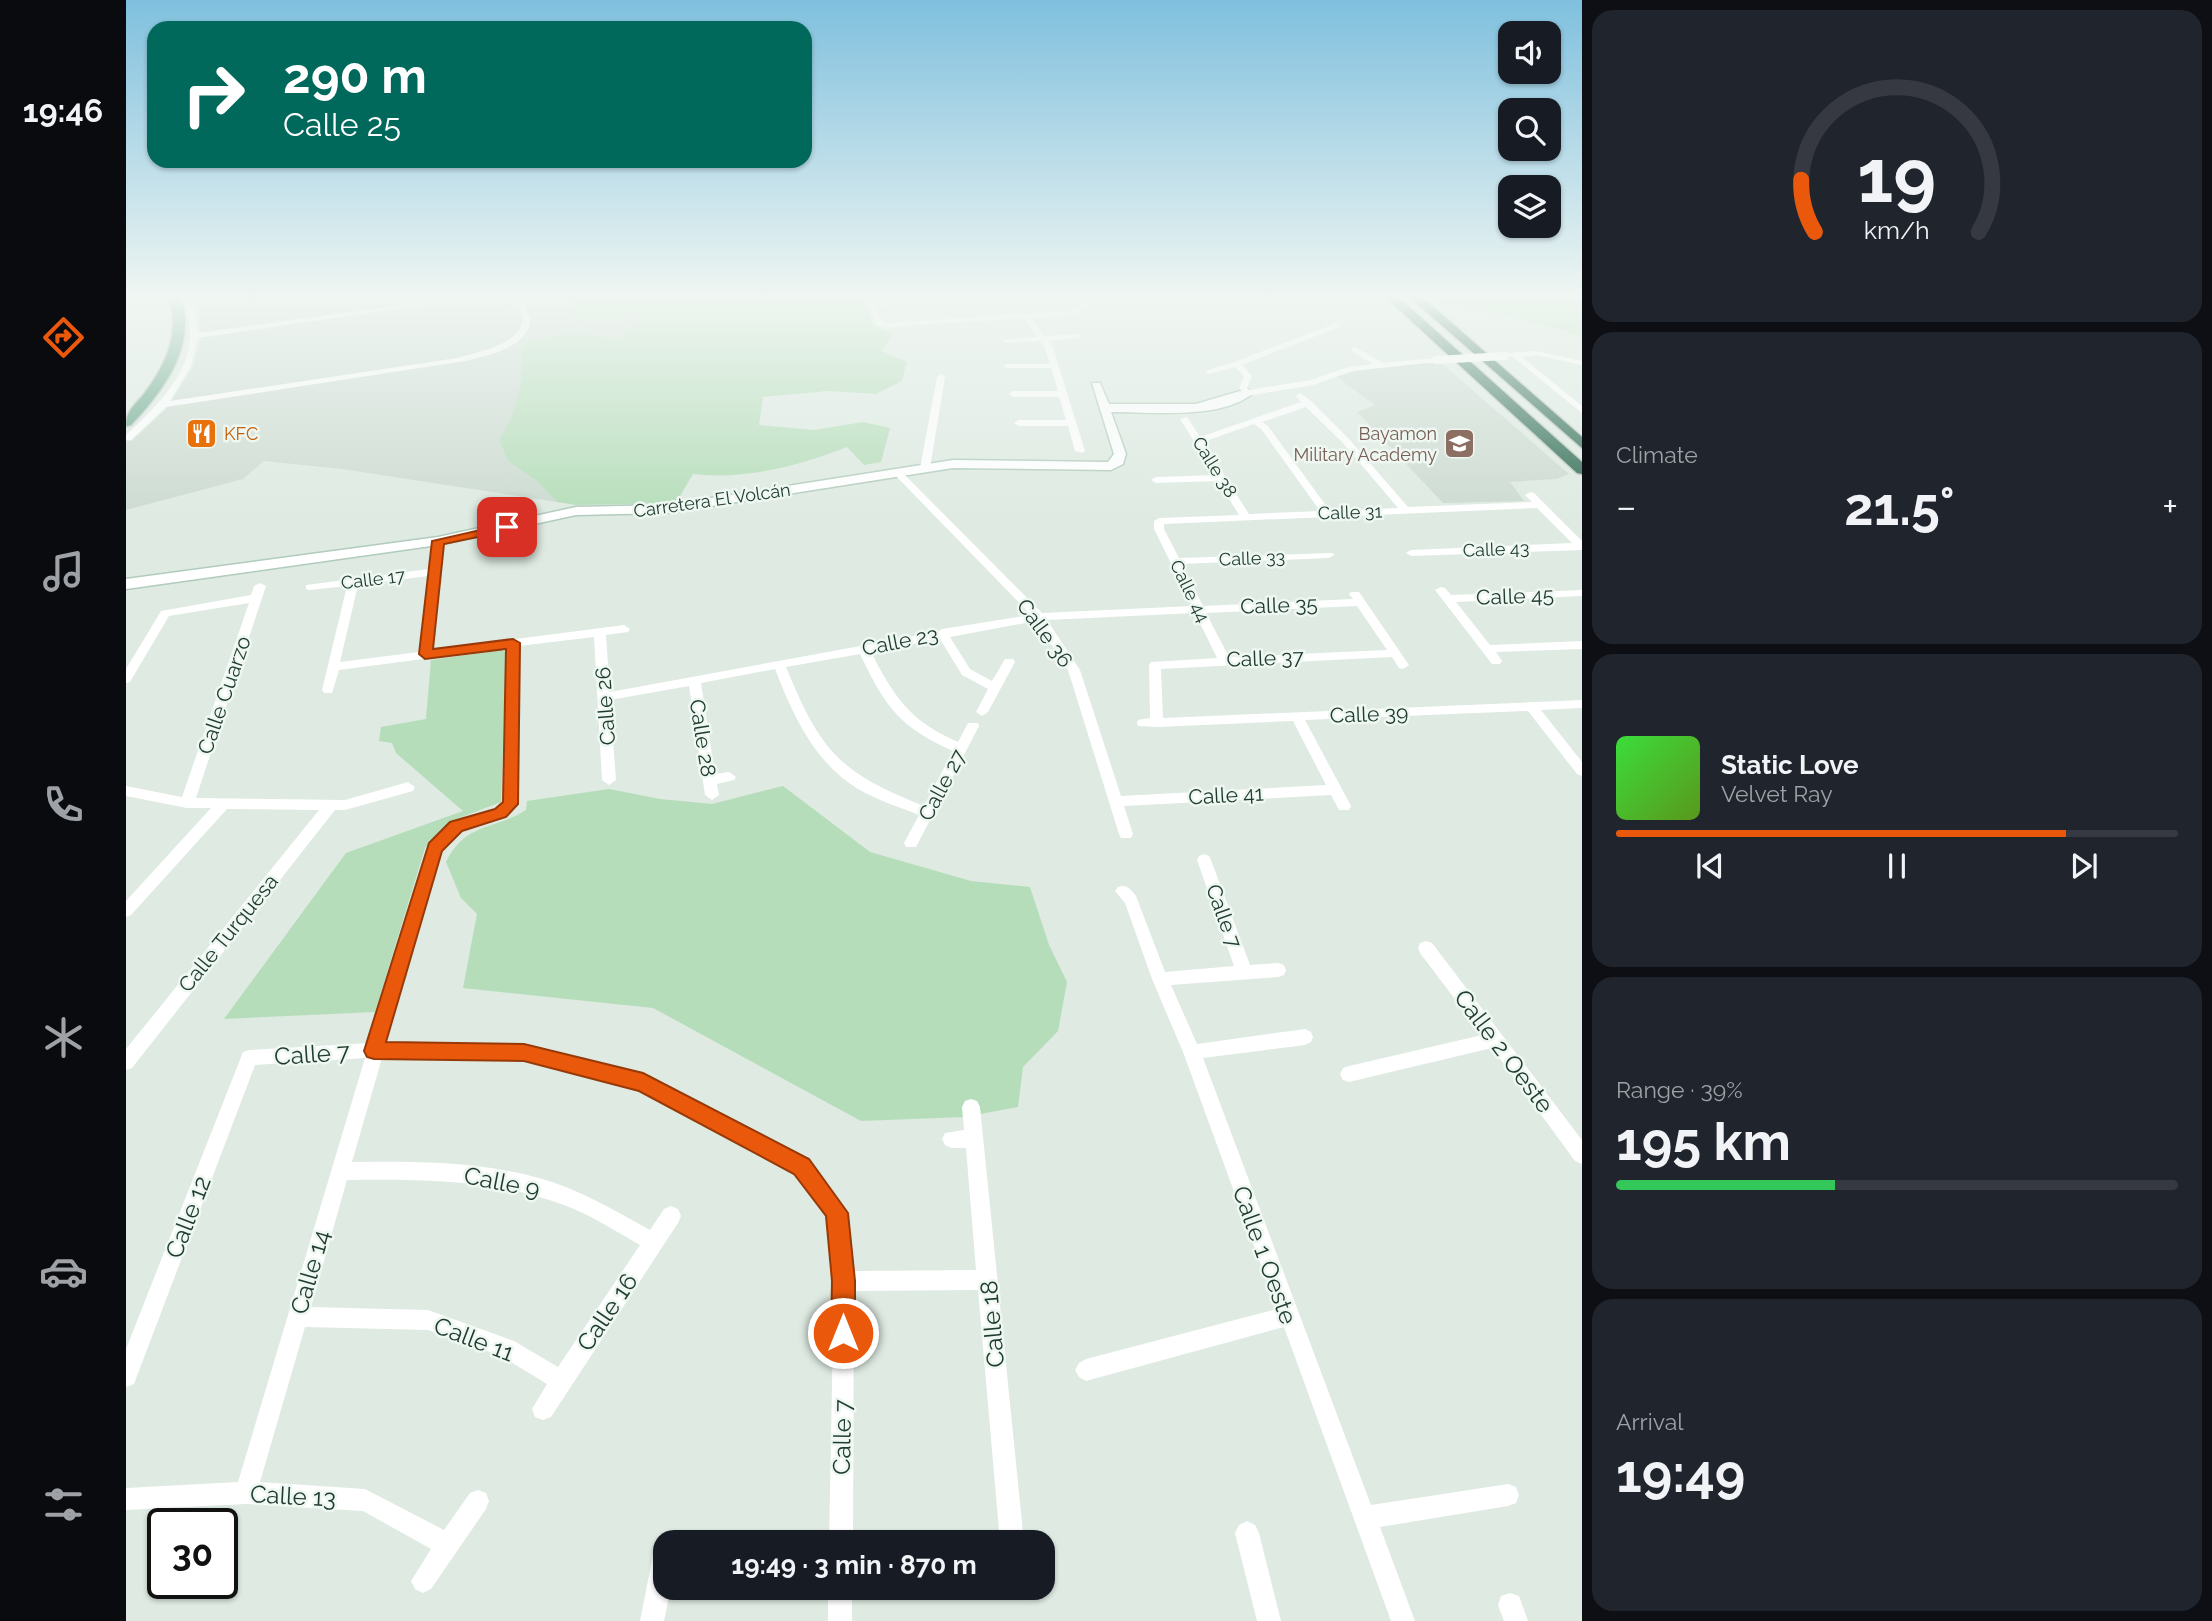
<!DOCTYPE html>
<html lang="en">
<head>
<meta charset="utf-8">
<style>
	body { margin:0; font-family:Raleway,sans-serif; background:#20242c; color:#f1f3f6; height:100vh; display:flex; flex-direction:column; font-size:26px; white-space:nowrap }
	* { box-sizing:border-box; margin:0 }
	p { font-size:23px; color:#9ea1a6 }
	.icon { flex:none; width:38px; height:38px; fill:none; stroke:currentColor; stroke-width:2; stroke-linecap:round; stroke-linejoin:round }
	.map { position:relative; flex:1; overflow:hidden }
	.details { display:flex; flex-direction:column; gap:10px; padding:10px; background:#0d0f14; width:630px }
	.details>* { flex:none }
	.banner { position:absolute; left:21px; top:21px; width:665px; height:147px; border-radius:21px; box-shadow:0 2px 5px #0004; background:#00695c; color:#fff; overflow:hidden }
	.tools { position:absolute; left:1372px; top:21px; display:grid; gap:14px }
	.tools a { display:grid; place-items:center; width:63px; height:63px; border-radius:14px; background:#171b24; box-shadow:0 2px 5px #0004; font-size:35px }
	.speed { position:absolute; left:21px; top:1508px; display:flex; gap:14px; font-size:35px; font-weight:700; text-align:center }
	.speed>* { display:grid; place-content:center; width:91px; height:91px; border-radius:50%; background:#171b24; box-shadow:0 2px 5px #0004; line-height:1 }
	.speed .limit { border:4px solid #111; border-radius:10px; background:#fff; color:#111 }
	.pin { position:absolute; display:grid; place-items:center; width:60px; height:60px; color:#fff; margin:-30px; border-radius:14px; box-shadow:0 4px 10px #0006 }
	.me { position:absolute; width:77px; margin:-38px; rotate:0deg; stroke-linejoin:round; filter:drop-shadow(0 0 5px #0008) }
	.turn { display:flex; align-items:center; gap:24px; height:147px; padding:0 21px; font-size:32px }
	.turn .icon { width:91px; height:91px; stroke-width:2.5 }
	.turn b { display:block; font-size:49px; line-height:60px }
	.big { font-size:52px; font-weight:700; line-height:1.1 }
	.details .tile { flex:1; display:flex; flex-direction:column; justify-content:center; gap:10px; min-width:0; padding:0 24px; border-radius:21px; background:#20242c }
	.details .dial { align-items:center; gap:0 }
	.dial svg { height:182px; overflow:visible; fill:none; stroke:#363941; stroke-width:7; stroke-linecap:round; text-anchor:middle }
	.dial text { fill:#f1f3f6; stroke:none }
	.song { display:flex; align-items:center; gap:21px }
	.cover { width:84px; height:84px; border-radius:10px; background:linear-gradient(135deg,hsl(120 70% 55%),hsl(90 70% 35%)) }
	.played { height:7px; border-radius:4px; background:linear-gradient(90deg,#ea580c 80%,#363941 80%) }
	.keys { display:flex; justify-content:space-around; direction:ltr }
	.heat { display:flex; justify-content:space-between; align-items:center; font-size:38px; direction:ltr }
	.charge { height:10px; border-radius:5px; background:linear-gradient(90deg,#34c759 39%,#363941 0) }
	.trip { position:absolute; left:527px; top:1530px; width:402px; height:70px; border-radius:21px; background:#171b24; box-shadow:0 2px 5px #0004; font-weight:700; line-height:70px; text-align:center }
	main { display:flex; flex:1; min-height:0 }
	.tab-bar { display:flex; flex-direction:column; width:126px; justify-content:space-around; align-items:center; background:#090b0e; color:#9ea1a6 }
	.tab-bar .icon { width:49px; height:49px }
	.tab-bar .selected { color:#ea580c }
	.tab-bar b { font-size:32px; color:#f1f3f6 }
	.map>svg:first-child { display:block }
	.built { fill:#ccdad1 }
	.green { fill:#b5ddb9 }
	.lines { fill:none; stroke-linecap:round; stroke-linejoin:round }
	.secondary-casing { stroke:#b1cbbc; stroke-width:3 }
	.primary-casing { stroke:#bcc4c0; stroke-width:3 }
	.highway-casing { stroke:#bcc4c0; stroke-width:3 }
	.street { fill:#fff; fill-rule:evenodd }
	.secondary { fill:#fff; fill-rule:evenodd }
	.primary { fill:#60a285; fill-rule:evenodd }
	.highway { fill:#29684f; fill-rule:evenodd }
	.street-bridge { stroke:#fff; stroke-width:8 }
	.route { fill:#ea580c; stroke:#983908; stroke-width:2 }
	.labels { text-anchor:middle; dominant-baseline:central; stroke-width:5; stroke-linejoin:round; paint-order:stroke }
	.far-food-label { font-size:18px; fill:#c56008; stroke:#eef7f1; text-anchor:start }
	.far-education-label { font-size:18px; fill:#785e54; stroke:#eef7f1; text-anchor:end }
	.far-street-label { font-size:18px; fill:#1f3b2e; stroke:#eef7f1 }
	.street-label { font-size:21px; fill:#1f3b2e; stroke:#eef7f1 }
	.near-street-label { font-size:24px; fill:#1f3b2e; stroke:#eef7f1 }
</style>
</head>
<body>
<main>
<nav class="tab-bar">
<b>19:46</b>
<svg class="icon selected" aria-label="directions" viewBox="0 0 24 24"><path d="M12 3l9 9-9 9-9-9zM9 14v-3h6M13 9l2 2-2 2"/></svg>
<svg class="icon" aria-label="music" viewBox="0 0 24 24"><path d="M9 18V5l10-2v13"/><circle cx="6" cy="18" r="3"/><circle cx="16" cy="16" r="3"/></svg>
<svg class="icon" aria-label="phone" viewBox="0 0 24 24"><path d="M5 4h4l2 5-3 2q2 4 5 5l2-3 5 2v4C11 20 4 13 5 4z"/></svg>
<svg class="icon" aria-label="climate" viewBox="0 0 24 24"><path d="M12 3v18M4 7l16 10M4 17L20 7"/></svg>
<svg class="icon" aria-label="car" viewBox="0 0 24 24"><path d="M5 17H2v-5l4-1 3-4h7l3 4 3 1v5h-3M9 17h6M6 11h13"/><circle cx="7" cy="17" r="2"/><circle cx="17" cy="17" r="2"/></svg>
<svg class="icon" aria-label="filters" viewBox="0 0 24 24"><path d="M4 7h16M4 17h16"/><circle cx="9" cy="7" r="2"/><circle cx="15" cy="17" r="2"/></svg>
</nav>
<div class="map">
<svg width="1456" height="1621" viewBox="0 0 1456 1621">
	<rect width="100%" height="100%" fill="#deeae2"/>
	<!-- built -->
	<g class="built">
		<polygon points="65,295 447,295 450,323 478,320 496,315 515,315 495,338 449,335 396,349 397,382 384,423 383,462 411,481 431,502 216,469 138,461 117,479 0,510 0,441 6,441 40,409 67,367 74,343 75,325 72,304"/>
		<polygon points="1313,361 1443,474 1430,479 1384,482 1398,501 1317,503 1231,412 1249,405 1211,377 1230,371"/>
	</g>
	<!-- green -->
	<g class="green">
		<path d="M447,295H734L748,326L767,333L756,351L781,362L776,381L750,394L701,391L637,397L633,425L688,430L737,422L764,428L755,462L738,465L721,447C672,466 619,480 567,474L550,503L450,505L431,502L411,481L383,462L373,440C392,411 397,383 396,349C422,327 464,336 495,338L515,316C494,313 472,321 450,323Z"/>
		<polygon points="1303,295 1456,295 1456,336 1382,315 1313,304"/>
		<polygon points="376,650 380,653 375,802 325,821 299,848 249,1012 98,1019 220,853 337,811 270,753 266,743 253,741 255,727 300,719 305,660"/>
		<path d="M657,786L744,852L845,881L904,887L923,945L941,982L932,1031L897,1067L892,1107L838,1117L735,1121L527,1008L337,988L351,914L335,898L320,862C340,822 367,831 400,810L401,801L483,789L534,799L586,804Z"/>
	</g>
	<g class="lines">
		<defs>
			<path id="secondary" d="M966,383H974L983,404H1070L1121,389L1127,393C1096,420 1024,412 985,412L1000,454L997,464L985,470L827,468L541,513L450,515L312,545L0,589V579L312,537L450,507L541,505L827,460L982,462L988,454Z"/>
			<path id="primary" d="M42,295H54C72,345 38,390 5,425L0,426C0,411 9,405 18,394C41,364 55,331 42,295Z"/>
			<g id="highway">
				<polygon points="1257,295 1270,295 1456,462 1456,474 1451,473"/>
				<polygon points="1281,295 1294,295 1456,437 1456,448"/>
			</g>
		</defs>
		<!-- secondary casing -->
		<use href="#secondary" class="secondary-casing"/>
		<!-- primary casing -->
		<use href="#primary" class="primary-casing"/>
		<!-- highway casing -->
		<use href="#highway" class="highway-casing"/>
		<!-- street -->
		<g class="street">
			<path d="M54,295H62L69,308L72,333L347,295H367L72,338L65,366L44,401L331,358C349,353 394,344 396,321C397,313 391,303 387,295H395C398,303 404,313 404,322C401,348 359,356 339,361L40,407L5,440H0V435C40,398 85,353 54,295Z"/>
			<polygon points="737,295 745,295 748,301 836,295 871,295 867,297 750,306 757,322 760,323 943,311 967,298 967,295 975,295 973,301 948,315 905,318 918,336 952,334 956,336 952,338 922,341 927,348 959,451 957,453 949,451 942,426 893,426 888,423 893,420 940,420 933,397 887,397 883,394 887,391 932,391 925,368 881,368 877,366 881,364 924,364 919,348 914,341 881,343 877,341 881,339 911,337 898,318 760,327 751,326"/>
			<polygon points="1210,323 1214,325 1213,327 1116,365 1126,376 1121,388 1123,390 1185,380 1222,367 1247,364 1226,351 1225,349 1229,347 1257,363 1310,358 1314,360 1310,362 1226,371 1187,385 1121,396 1113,388 1118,376 1109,367 1083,374 1079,371 1108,362"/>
			<polygon points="1410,351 1456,361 1456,365 1410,355 1396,357 1456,406 1456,413 1387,357 1380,355 1384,353"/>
			<polygon points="815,374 819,377 804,468 799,471 794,468 811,377"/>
			<path d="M1174,393L1185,401L1223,439L1282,507L1406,502L1399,495L1404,492L1408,493L1456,541V550L1285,556L1280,553L1285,550L1446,543L1411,508L1038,524V529L1053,558L1207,553L1208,555L1203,558L1056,564L1077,606L1227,599L1223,594L1225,592H1233L1283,665L1277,669L1273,668L1266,657L1035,669L1037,718L1456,700V708L1415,710L1456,762V776L1451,774L1402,711L1179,720L1225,806L1223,810H1213L1205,795L998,806L1007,834L1005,838H995L993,834L942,670L910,621L824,637L844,669L866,681L879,659H887L889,662L862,712L856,716L850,712L862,689L836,675L814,639L745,652C768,697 784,721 832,742L842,723H852L853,726L790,847H780L778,843L793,815C773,807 751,800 732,789C688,762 667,715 649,669L575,683L589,774L603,772L610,777L608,780L591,784L593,795L586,800L579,795L563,686L484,700L490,780L483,785L476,780L468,637L393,646L391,804L379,817L335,831L316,851L261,1042L398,1045L523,1076L683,1160L721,1213L727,1271L850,1270L840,1148H825L819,1145L816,1139L819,1133L838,1130L836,1107L839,1101L845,1099L851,1101L854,1107L898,1542H874L852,1290L728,1291L727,1542H703L708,1281L702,1216L669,1172L514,1089L398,1061L256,1058L226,1162C289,1161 352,1161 413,1178C453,1189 488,1210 524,1230L538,1209L545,1206L552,1209L555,1216L552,1223L425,1417L417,1420L409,1417L406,1409L421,1384L375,1356L302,1330L179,1327L134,1482L239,1489L318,1530L344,1493L352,1490L360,1493L363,1501L360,1509L305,1589L297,1593L289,1589L285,1581L305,1549L237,1511L120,1504L0,1510V1488L112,1482L239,1058L129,1065L11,1376L8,1384L0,1387V1349L117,1052L123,1050L244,1043L304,844L325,823L369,809L377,802L381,648L213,670L206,693H198L196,690L221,586L184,590L180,589V585L303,569L307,541L312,538L316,539L314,572L305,650L498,625L504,629L502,632L480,635L484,692L811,632L816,629L905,615L768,474L766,472L771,469L774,470L916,613L1066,606L1028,529V521L1033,518L1113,515L1092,481L1030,483L1025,480L1030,477L1089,475L1054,419L1061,417L1074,437L1175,402L1170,396ZM1180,407L1217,443L1272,508L1204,511L1142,426L1136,422ZM1128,424L1136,430L1194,511L1123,514L1077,442ZM302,576L293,652L214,662L232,585ZM1231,606L1261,650L1103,657L1080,613ZM1069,613L1091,658L1025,662L1023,665L1024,718L1012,720L1011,723L1012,726L1031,727L1167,721L1200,785L995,796L954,670L921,620ZM734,654C759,706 773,727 827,751L798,806C713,772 695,752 660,667ZM221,1180C296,1179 372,1179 443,1207C468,1217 491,1232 514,1245L432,1367L388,1341L302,1310L185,1307Z"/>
			<polygon points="134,583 140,586 70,798 219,800 282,782 289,787 287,791 219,810 209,810 6,1068 0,1070 0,1049 193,810 101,809 5,915 0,917 0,901 85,808 61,808 0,796 0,786 56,797 123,603 43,616 4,682 0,683 0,669 35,611 125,595 128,586"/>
			<polygon points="1315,587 1319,588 1325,595 1456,590 1456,596 1330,602 1364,645 1456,641 1456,649 1370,652 1376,661 1374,664 1366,664 1309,590"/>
			<path d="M1078,854L1083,856L1085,860L1124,965L1152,963L1158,965L1160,970L1158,975L1152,977L1045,985L1071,1044L1179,1029L1185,1032L1187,1037L1185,1042L1179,1045L1077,1058L1245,1505L1382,1484L1390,1487L1393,1495L1390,1503L1382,1506L1254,1527L1289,1621H1265L1158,1327L960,1381L953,1377L949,1370L953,1363L960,1359L1151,1309L1057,1052L1026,979L999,903L989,891L992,887C1001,884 1004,889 1010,896L1039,972L1108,966L1071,860L1073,856Z"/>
			<polygon points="1300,941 1306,943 1456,1140 1456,1164 1449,1161 1366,1048 1223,1082 1217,1080 1214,1074 1217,1068 1223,1066 1356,1035 1294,953 1292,948 1294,943"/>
			<polygon points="1121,1521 1129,1525 1133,1533 1155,1621 1131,1621 1109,1533 1113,1525"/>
			<polygon points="539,1543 539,1587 545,1587 538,1621 514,1621 527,1555 531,1547"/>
			<rect x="702" y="1587" width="24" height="34"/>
			<polygon points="1384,1593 1393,1596 1402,1621 1378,1621 1372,1605 1375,1596"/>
		</g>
		<!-- secondary -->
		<use href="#secondary" class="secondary"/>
		<!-- primary -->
		<use href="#primary" class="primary"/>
		<!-- highway -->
		<use href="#highway" class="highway"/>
		<!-- street-bridge -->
		<polyline class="street-bridge" points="1310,360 1379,356"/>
	</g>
	<!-- sky -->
	<linearGradient id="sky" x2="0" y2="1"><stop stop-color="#7fc0de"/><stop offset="0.57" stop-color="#f0f6f2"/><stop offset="1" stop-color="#f0f6f2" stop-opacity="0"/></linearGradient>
	<rect width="1456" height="522" fill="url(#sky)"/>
	<!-- route -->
	<polygon class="route" points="381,524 387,527 385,530 318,544 307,649 387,639 394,643 392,804 380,817 336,831 316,851 260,1042 398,1044 517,1073 683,1159 722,1213 729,1281 729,1333 725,1341 717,1345 709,1341 705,1333 706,1281 700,1216 668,1174 513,1091 398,1061 248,1059 241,1057 238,1051 303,843 324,822 369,809 377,802 380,649 299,659 293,654 306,541"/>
	<!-- icons -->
	<defs>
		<symbol id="restaurant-square" viewBox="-11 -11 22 22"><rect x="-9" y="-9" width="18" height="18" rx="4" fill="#e8710a" stroke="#eef7f1"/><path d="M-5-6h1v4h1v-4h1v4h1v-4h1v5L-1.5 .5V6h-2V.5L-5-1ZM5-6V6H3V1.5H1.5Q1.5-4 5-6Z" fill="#fff"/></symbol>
		<symbol id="school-square" viewBox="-11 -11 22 22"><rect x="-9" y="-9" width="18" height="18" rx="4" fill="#8d6e63" stroke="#eef7f1"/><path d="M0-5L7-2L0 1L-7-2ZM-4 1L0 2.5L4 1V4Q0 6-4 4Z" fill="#fff"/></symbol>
	</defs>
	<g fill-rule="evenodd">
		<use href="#restaurant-square" x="58" y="416" width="35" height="35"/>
		<use href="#school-square" x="1316" y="426" width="35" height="35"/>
	</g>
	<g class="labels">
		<!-- far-food labels -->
		<g class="far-food-label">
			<text x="98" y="433">KFC</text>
		</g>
		<!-- far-education labels -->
		<g class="far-education-label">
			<text x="1311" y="433">Bayamon<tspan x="1311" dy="21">Military Academy</tspan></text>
		</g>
		<!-- far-street labels -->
		<g class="far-street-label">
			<text transform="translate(1089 467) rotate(58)">Calle 38</text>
			<text transform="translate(586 500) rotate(-8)">Carretera El Volcán</text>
			<text transform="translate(1224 512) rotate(-2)">Calle 31</text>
			<text transform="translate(1370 549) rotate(-2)">Calle 43</text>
			<text transform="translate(1126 558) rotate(-2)">Calle 33</text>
			<text transform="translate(247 579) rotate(-7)">Calle 17</text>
			<text transform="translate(1064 591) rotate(64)">Calle 44</text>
		</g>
		<!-- street labels -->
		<g class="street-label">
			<text transform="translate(1389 596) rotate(-2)">Calle 45</text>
			<text transform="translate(1153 605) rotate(-2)">Calle 35</text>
			<text transform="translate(919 633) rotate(54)">Calle 36</text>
			<text transform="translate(774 641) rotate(-11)">Calle 23</text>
			<text transform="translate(1139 658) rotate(-2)">Calle 37</text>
			<text transform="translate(98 695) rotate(-71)">Calle Cuarzo</text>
			<text transform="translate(479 706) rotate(-94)">Calle 26</text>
			<text transform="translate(1243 714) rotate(-2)">Calle 39</text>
			<text transform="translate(577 738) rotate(81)">Calle 28</text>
			<text transform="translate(816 785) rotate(-62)">Calle 27</text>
			<text transform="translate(1100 795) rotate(-3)">Calle 41</text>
			<text transform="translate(1098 916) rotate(70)">Calle 7</text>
			<text transform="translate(102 933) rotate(-51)">Calle Turquesa</text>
		</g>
		<!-- near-street labels -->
		<g class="near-street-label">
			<text transform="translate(1378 1051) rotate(53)">Calle 2 Oeste</text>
			<text transform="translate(186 1054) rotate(-4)">Calle 7</text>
			<text transform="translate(376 1182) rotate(11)">Calle 9</text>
			<text transform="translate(62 1217) rotate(-69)">Calle 12</text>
			<text transform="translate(1139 1255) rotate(70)">Calle 1 Oeste</text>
			<text transform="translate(184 1272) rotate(-74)">Calle 14</text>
			<text transform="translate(481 1312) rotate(-56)">Calle 16</text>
			<text transform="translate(866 1324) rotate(-95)">Calle 18</text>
			<text transform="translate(348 1339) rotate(21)">Calle 11</text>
			<text transform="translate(716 1437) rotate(-89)">Calle 7</text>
			<text transform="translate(167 1496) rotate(3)">Calle 13</text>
		</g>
	</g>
</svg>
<div class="tools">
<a><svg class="icon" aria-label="sound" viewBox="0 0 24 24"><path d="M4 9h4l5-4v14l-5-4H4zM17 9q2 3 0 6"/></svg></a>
<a><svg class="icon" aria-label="search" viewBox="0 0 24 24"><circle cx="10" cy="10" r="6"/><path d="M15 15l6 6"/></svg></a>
<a><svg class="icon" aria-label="layers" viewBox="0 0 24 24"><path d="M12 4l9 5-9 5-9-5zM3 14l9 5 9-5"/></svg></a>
</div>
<div class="speed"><div class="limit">30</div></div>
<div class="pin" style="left:381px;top:527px;background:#d93025"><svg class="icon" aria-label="arrive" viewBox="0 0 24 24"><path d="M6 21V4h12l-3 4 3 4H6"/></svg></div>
<svg class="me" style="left:717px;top:1333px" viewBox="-20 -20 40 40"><circle r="17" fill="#ea580c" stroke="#fff" stroke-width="3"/><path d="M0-11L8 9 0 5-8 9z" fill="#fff"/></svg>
<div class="trip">19:49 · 3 min · 870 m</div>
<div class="banner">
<div class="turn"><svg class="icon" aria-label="right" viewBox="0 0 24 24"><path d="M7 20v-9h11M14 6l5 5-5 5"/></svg><div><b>290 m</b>Calle 25</div></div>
</div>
</div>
<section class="details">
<div class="tile dial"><svg viewBox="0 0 100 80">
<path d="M14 69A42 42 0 1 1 86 69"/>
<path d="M14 69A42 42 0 0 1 8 46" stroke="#ea580c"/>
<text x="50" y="56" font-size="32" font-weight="700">19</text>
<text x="50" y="72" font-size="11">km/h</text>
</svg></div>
<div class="tile"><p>Climate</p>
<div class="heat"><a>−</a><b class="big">21.5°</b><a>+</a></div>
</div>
<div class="tile">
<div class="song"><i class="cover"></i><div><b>Static Love</b><p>Velvet Ray</p></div></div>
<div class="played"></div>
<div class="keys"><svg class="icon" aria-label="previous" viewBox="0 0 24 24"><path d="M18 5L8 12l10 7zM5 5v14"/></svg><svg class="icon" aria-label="pause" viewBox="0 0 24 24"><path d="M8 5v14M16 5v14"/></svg><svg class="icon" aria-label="next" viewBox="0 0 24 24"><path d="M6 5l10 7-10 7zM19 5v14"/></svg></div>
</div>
<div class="tile"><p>Range · 39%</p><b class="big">195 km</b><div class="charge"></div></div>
<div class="tile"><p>Arrival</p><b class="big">19:49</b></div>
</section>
</main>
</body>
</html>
